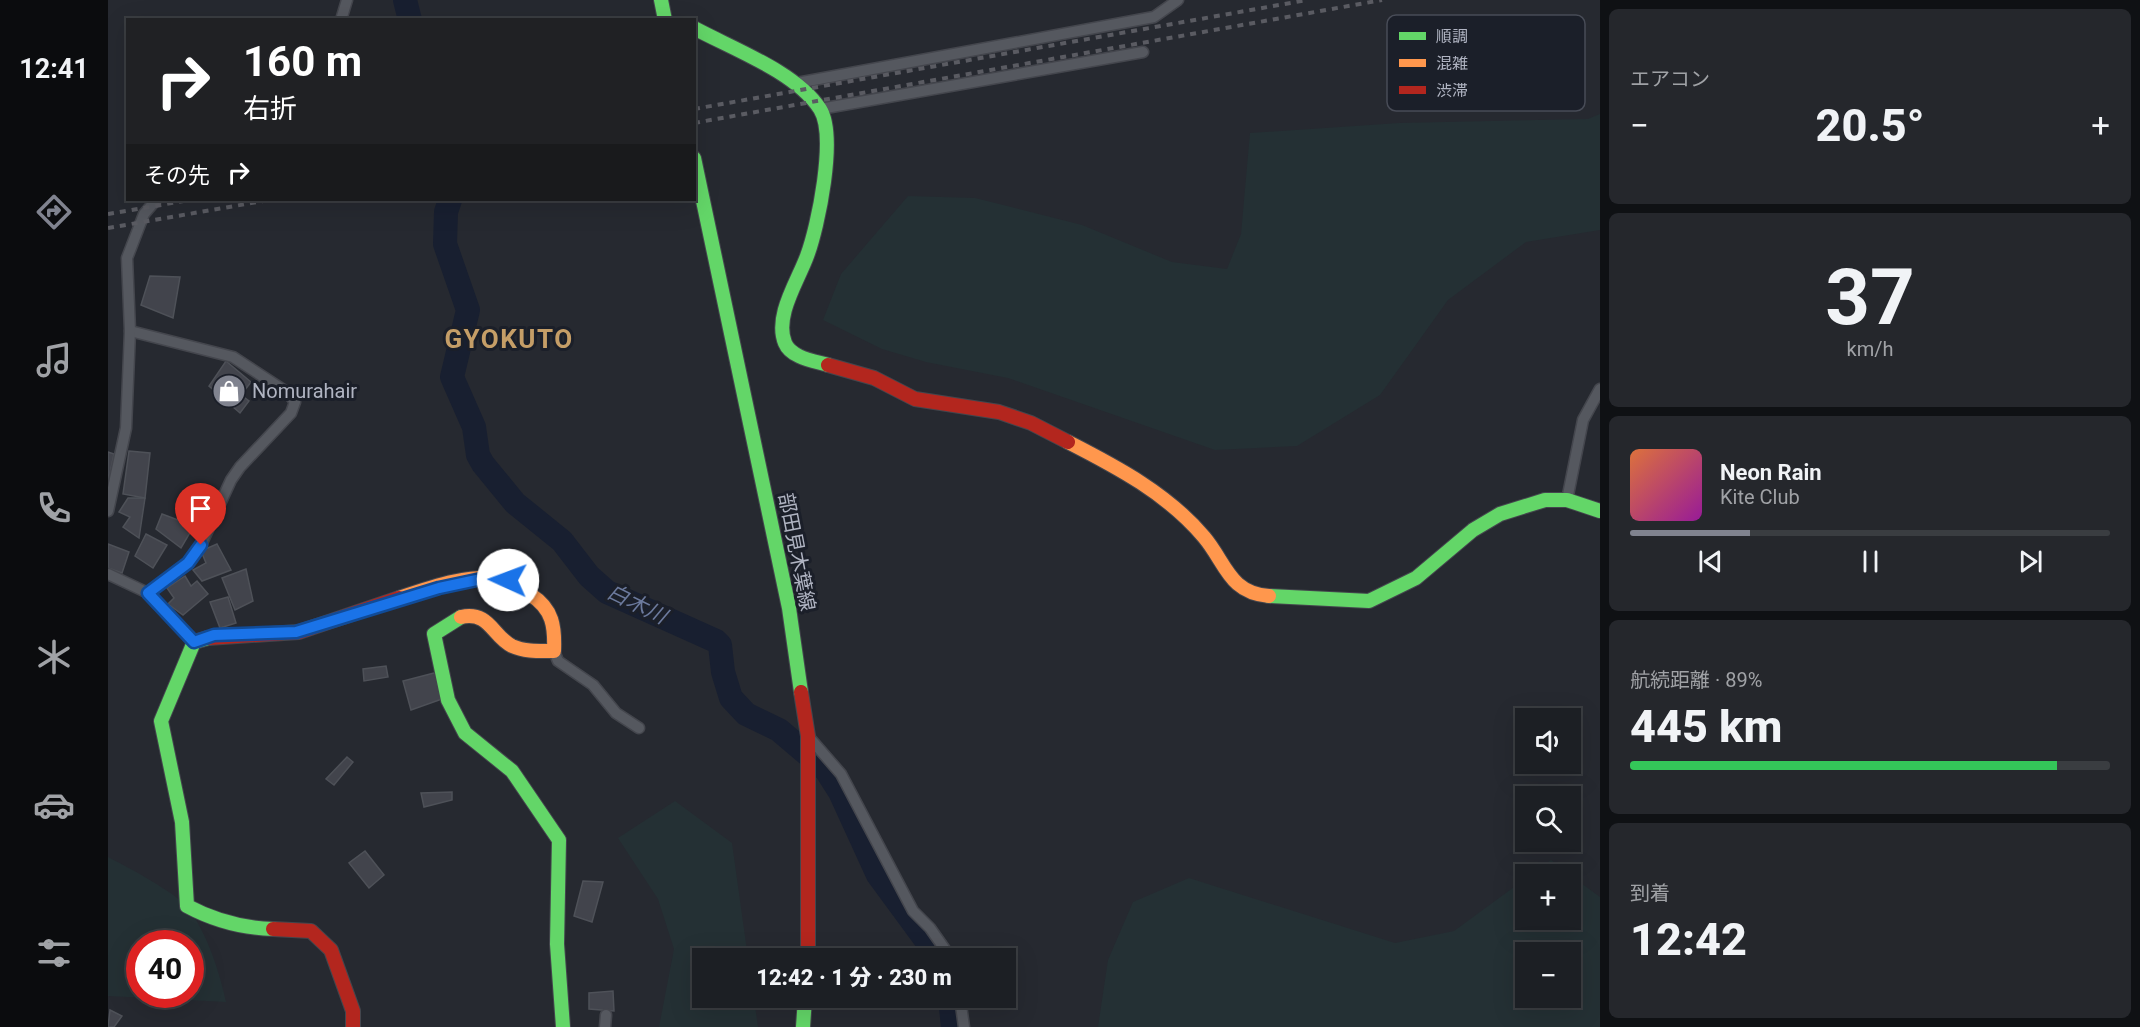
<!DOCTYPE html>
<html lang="ja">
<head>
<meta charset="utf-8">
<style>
	body { margin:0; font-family:Roboto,"Noto Sans JP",sans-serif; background:#25272c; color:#f1f3f6; height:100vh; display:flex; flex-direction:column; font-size:22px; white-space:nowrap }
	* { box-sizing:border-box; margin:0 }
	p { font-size:20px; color:#a0a2a6 }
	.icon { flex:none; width:33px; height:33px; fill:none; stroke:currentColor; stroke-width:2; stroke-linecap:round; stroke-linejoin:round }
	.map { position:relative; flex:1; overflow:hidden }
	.details { display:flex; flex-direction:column; gap:9px; padding:9px; background:#0f1114; width:540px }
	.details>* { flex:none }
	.banner { position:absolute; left:18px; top:18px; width:570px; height:183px; border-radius:0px; box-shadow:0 6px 24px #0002,0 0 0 2px #3a3d41; background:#202124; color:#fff; overflow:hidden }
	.buttons { position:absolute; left:1407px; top:708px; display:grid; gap:12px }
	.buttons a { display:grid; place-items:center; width:66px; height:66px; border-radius:0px; background:#1c1f24; box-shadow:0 6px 24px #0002,0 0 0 2px #3a3d41; font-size:30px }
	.speed { position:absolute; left:18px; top:930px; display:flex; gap:12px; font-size:30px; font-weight:700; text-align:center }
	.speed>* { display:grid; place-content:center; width:78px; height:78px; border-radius:50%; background:#1c1f24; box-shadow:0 6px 24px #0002,0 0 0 2px #3a3d41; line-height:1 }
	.speed .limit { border:9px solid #d22; background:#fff; color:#111 }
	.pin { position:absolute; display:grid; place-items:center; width:51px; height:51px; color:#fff; margin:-62px -26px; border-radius:50% 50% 50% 0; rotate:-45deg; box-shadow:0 0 6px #0007 }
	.pin .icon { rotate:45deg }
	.me { position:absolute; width:66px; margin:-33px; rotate:272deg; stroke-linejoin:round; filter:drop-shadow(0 0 4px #0008) }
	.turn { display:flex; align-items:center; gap:21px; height:126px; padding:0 18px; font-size:27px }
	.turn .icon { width:78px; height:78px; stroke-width:2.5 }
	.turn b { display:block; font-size:42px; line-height:51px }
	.then { display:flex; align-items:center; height:57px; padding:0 18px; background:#0003; gap:12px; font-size:22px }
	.big { font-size:45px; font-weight:800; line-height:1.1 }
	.details .tile { flex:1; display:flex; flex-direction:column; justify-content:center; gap:9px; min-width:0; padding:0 21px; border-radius:9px; background:#25272c }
	.details .dial { align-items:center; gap:0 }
	.dial b { font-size:78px; line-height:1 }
	.song { display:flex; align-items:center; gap:18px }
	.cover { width:72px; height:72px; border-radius:9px; background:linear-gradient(135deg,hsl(20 70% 55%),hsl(300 70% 35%)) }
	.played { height:6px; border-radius:3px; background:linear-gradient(90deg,#80838f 25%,#3a3d41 25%) }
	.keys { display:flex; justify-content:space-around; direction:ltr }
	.heat { display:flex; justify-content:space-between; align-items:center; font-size:33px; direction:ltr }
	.charge { height:9px; border-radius:4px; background:linear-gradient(90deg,#34c759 89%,#3a3d41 0) }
	.trip { position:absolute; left:584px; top:948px; width:324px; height:60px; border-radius:0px; background:#1c1f24; box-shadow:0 6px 24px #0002,0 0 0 2px #3a3d41; font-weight:800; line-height:60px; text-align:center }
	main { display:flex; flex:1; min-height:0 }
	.tabs { display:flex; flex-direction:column; width:108px; justify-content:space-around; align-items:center; background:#0b0c0e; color:#a0a2a6 }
	.tabs .icon { width:42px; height:42px }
	.tabs .active { color:#80838f }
	.tabs b { font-size:27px; color:#f1f3f6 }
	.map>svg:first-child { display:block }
	.green { fill:#243034; fill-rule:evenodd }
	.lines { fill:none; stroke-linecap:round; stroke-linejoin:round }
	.river { stroke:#181f30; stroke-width:24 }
	.building { fill:#42444c; stroke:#4e5158; stroke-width:1.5 }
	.street-casing { stroke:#44464d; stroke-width:13 }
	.fast-casing { stroke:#44464d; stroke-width:16 }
	.slow-casing { stroke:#44464d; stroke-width:16 }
	.jam-casing { stroke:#44464d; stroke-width:16 }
	.street { stroke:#55585f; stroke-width:10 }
	.fast { stroke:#63d668; stroke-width:14 }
	.slow { stroke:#ff974d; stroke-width:14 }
	.jam { stroke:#b3261e; stroke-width:14 }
	.rail { stroke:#5a5b62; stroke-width:4; stroke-dasharray:6 6; stroke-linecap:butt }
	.route-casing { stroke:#114b97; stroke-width:15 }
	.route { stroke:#1a73e8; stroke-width:10 }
	.labels { text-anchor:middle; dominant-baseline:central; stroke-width:6; stroke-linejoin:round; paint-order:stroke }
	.poi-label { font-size:20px; fill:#b0b4c2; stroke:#1b1f29; text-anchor:start }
	.street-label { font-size:20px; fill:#b0b4c2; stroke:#1b1f29 }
	.water-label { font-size:21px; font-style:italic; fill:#6c7a9d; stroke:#1b1f29 }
	.district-label { font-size:26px; font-weight:bold; letter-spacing:1.5px; fill:#c59e67; stroke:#1b1f29 }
	.key { fill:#1b1f29; stroke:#484c57; stroke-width:1.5 }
	.key-label { font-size:16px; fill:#b0b4c2 }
</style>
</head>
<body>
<main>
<nav class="tabs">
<b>12:41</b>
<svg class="icon active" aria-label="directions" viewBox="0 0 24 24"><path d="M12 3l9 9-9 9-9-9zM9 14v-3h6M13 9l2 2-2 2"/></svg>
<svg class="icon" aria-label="music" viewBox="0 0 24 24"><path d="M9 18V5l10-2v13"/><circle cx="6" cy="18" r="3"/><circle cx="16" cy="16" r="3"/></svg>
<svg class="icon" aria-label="phone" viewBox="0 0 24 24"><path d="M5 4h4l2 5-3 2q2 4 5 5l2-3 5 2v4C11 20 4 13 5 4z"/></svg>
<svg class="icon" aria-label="climate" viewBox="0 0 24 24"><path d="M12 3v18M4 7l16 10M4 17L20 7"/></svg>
<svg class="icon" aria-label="car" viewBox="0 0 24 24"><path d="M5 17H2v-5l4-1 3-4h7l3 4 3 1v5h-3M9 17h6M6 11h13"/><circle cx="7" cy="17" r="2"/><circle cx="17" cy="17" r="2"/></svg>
<svg class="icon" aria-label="filters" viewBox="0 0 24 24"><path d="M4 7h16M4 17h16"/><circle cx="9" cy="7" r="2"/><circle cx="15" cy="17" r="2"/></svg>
</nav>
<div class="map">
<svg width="1492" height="1027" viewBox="0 0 1492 1027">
	<rect width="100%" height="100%" fill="#262930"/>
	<!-- green -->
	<g class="green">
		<polygon points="1492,114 1492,230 1418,242 1340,300 1272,395 1189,446 1107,450 900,378 818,362 774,349 715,320 733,274 800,196 867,198 974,225 1064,262 1119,269 1133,234 1142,133 1291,123 1480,119"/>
		<polygon points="567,801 624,843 640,958 594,958 594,998 646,998 650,1027 551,1027 566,949 550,899 510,838"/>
		<path d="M0,857C18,866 68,893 79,907C98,930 112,973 118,1002L0,996ZM32,944H82V994H32Z"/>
		<polygon points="1443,860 1462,874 1423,874"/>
		<path d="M1462,875L1492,897V1027H990L1000,960L1025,902L1081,878L1287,943L1346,931L1417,879L1418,920H1462ZM1462,952V998H1418V952Z"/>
	</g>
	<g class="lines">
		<!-- river -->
		<g class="river">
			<polyline points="297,0 302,20"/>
			<polyline points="342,200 338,212 337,244 360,310 344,377 366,427 370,455 375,464 407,503 454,541 481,576 499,592 608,641 612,645 615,672 623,698 638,714 671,730 718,770 732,792 770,875 831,958"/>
			<polyline points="842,998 845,1027"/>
		</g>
	</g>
	<!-- building -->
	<g class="building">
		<polygon points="42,276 72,277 65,318 33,305"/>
		<polygon points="118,361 143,382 133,395 141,401 132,413 101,386"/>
		<polygon points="21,451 42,453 37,498 15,494"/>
		<polygon points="0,452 6,454 0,482"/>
		<polygon points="20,498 37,498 31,538 15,527 22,517 11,512"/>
		<polygon points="54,514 86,526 73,548 48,529"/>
		<polygon points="38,534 59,545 45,568 27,556"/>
		<polygon points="0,544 21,552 14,573 0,568"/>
		<polygon points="109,544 123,570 94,581 85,570 98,563 93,551"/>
		<polygon points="138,569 145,601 127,610 114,578"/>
		<polygon points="77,576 83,586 89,581 100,594 75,615 60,604 66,598 59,588"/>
		<polygon points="120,597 128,623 112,628 102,602"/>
		<polygon points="278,666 280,677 256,681 255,669"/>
		<polygon points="330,672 334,699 303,710 295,681"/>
		<polygon points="239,757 245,762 226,785 218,779"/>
		<polygon points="344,792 344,800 316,807 313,793"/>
		<polygon points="257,851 276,875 261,888 241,863"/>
		<polygon points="475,881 495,882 484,922 466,916"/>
		<polygon points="505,991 506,1011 481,1009 481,993"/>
		<polygon points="2,1010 14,1016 6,1027 0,1027"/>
	</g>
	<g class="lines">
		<defs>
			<g id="street">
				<polyline points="233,20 239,0"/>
				<polyline points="689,83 1046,17 1070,0"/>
				<polyline points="712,109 1035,52"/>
				<polyline points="22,331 125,357 180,393 187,402 183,413 132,467 123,480 93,545 80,563 40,593"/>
				<polyline points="1459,500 1475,420 1492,389"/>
				<polyline points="0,511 18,428 22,331 19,258 36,214 48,200"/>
				<polyline points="0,574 40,593 86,642"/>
				<polyline points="446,651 450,661 485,685 508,713 531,728"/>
				<polyline points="700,736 733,774 805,911 822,928 843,958"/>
				<polyline points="852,998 856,1027"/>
				<polyline points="497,1027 498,1015"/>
			</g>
			<g id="fast">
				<polyline points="553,0 557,20"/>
				<path d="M586,28C625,49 688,72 712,109C729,136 710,227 699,256C690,281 666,316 677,343C683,358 707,361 720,365"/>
				<polyline points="586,158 681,608 693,692"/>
				<polyline points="1161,596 1261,601 1308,578 1365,530 1392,514 1437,500 1459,500 1492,511"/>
				<polyline points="353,617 326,634 340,700 357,733 404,771 451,840 449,944 455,1027"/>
				<path d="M100,638L86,642L53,721L74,822L79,906C107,921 133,928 165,929"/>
				<polyline points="695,1027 697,998"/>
			</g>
			<g id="slow">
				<path d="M960,442C1009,467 1060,494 1096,537C1118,563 1121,593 1161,596"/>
				<path d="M291,598C323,587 365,572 400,580C408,582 416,590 423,595C445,609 447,627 446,651C432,651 417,652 404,646C384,636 382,611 353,617"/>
			</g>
			<g id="jam">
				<polyline points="720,365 766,378 807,399 891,412 923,423 960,442"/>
				<polyline points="100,638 191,632 291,598"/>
				<polyline points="693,692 700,736 700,958"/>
				<polyline points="165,929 203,931 223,950 245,1011 245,1027"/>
			</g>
		</defs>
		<!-- street casing -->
		<use href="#street" class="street-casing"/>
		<!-- fast casing -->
		<use href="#fast" class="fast-casing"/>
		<!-- slow casing -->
		<use href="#slow" class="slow-casing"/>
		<!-- jam casing -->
		<use href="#jam" class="jam-casing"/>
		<!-- street -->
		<use href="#street" class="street"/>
		<!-- fast -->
		<use href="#fast" class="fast"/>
		<!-- slow -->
		<use href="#slow" class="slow"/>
		<!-- jam -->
		<use href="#jam" class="jam"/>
		<!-- rail -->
		<g class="rail">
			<polyline points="586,109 1199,0"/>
			<polyline points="586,123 1274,0"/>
			<polyline points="0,214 82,200"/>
			<polyline points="0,228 161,200"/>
		</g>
	</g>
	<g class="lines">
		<defs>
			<polyline id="route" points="93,545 80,563 40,593 86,642 106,635 188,632 331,588 378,578 400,580"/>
		</defs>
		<!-- route casing -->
		<use href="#route" class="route-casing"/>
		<!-- route -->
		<use href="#route" class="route"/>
	</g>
	<!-- icons -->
	<defs>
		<symbol id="shop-disc" viewBox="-11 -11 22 22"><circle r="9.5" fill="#80838f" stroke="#1b1f29"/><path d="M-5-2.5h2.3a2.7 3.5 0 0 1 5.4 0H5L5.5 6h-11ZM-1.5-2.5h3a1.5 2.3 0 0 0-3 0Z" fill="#fff"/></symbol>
	</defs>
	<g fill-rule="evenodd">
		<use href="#shop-disc" x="102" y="372" width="38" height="38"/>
	</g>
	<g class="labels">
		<!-- poi labels -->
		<g class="poi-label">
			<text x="144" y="391">Nomurahair</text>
		</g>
		<!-- street labels -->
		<g class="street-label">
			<text transform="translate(689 552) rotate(79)">部田見木葉線</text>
		</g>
		<!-- water labels -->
		<g class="water-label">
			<text transform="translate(529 604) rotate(26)">白木川</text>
		</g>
		<!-- district labels -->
		<g class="district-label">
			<text x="401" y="339">GYOKUTO</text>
		</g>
	</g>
	<!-- legend -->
	<rect x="1279" y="15" width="198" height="96" rx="9" class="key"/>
	<rect x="1291" y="32" width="27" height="8" fill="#63d668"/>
	<rect x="1291" y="59" width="27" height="8" fill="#ff974d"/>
	<rect x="1291" y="86" width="27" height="8" fill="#b3261e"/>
	<g class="key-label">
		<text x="1328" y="42">順調</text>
		<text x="1328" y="69">混雑</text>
		<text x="1328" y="96">渋滞</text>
	</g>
</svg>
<div class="buttons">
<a><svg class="icon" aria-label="sound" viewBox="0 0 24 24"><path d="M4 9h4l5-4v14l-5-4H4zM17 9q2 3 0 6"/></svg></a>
<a><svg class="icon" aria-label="search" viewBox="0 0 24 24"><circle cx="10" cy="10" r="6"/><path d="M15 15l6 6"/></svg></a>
<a>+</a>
<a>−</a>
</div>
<div class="speed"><div class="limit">40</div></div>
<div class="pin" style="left:93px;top:545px;background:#d93025"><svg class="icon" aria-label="arrive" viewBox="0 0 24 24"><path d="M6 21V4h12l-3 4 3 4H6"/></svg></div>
<svg class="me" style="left:400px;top:580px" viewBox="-20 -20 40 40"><circle r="19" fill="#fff"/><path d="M0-13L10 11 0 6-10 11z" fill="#1a73e8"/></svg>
<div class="trip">12:42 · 1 分 · 230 m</div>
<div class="banner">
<div class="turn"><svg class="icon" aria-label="right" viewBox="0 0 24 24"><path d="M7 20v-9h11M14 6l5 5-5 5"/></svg><div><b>160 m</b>右折</div></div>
<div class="then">その先<svg class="icon" aria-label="right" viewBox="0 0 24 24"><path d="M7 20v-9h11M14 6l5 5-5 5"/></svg></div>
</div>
</div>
<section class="details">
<div class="tile"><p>エアコン</p>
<div class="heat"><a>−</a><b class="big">20.5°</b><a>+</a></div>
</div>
<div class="tile dial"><b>37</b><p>km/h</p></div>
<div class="tile">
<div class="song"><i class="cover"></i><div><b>Neon Rain</b><p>Kite Club</p></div></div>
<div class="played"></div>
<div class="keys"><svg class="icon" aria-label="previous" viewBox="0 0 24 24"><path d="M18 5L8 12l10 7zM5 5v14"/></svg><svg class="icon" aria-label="pause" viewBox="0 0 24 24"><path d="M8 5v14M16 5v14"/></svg><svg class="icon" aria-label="next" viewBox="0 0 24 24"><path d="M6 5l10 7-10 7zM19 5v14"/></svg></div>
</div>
<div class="tile"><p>航続距離 · 89%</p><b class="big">445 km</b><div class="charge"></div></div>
<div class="tile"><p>到着</p><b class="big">12:42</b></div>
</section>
</main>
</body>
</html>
